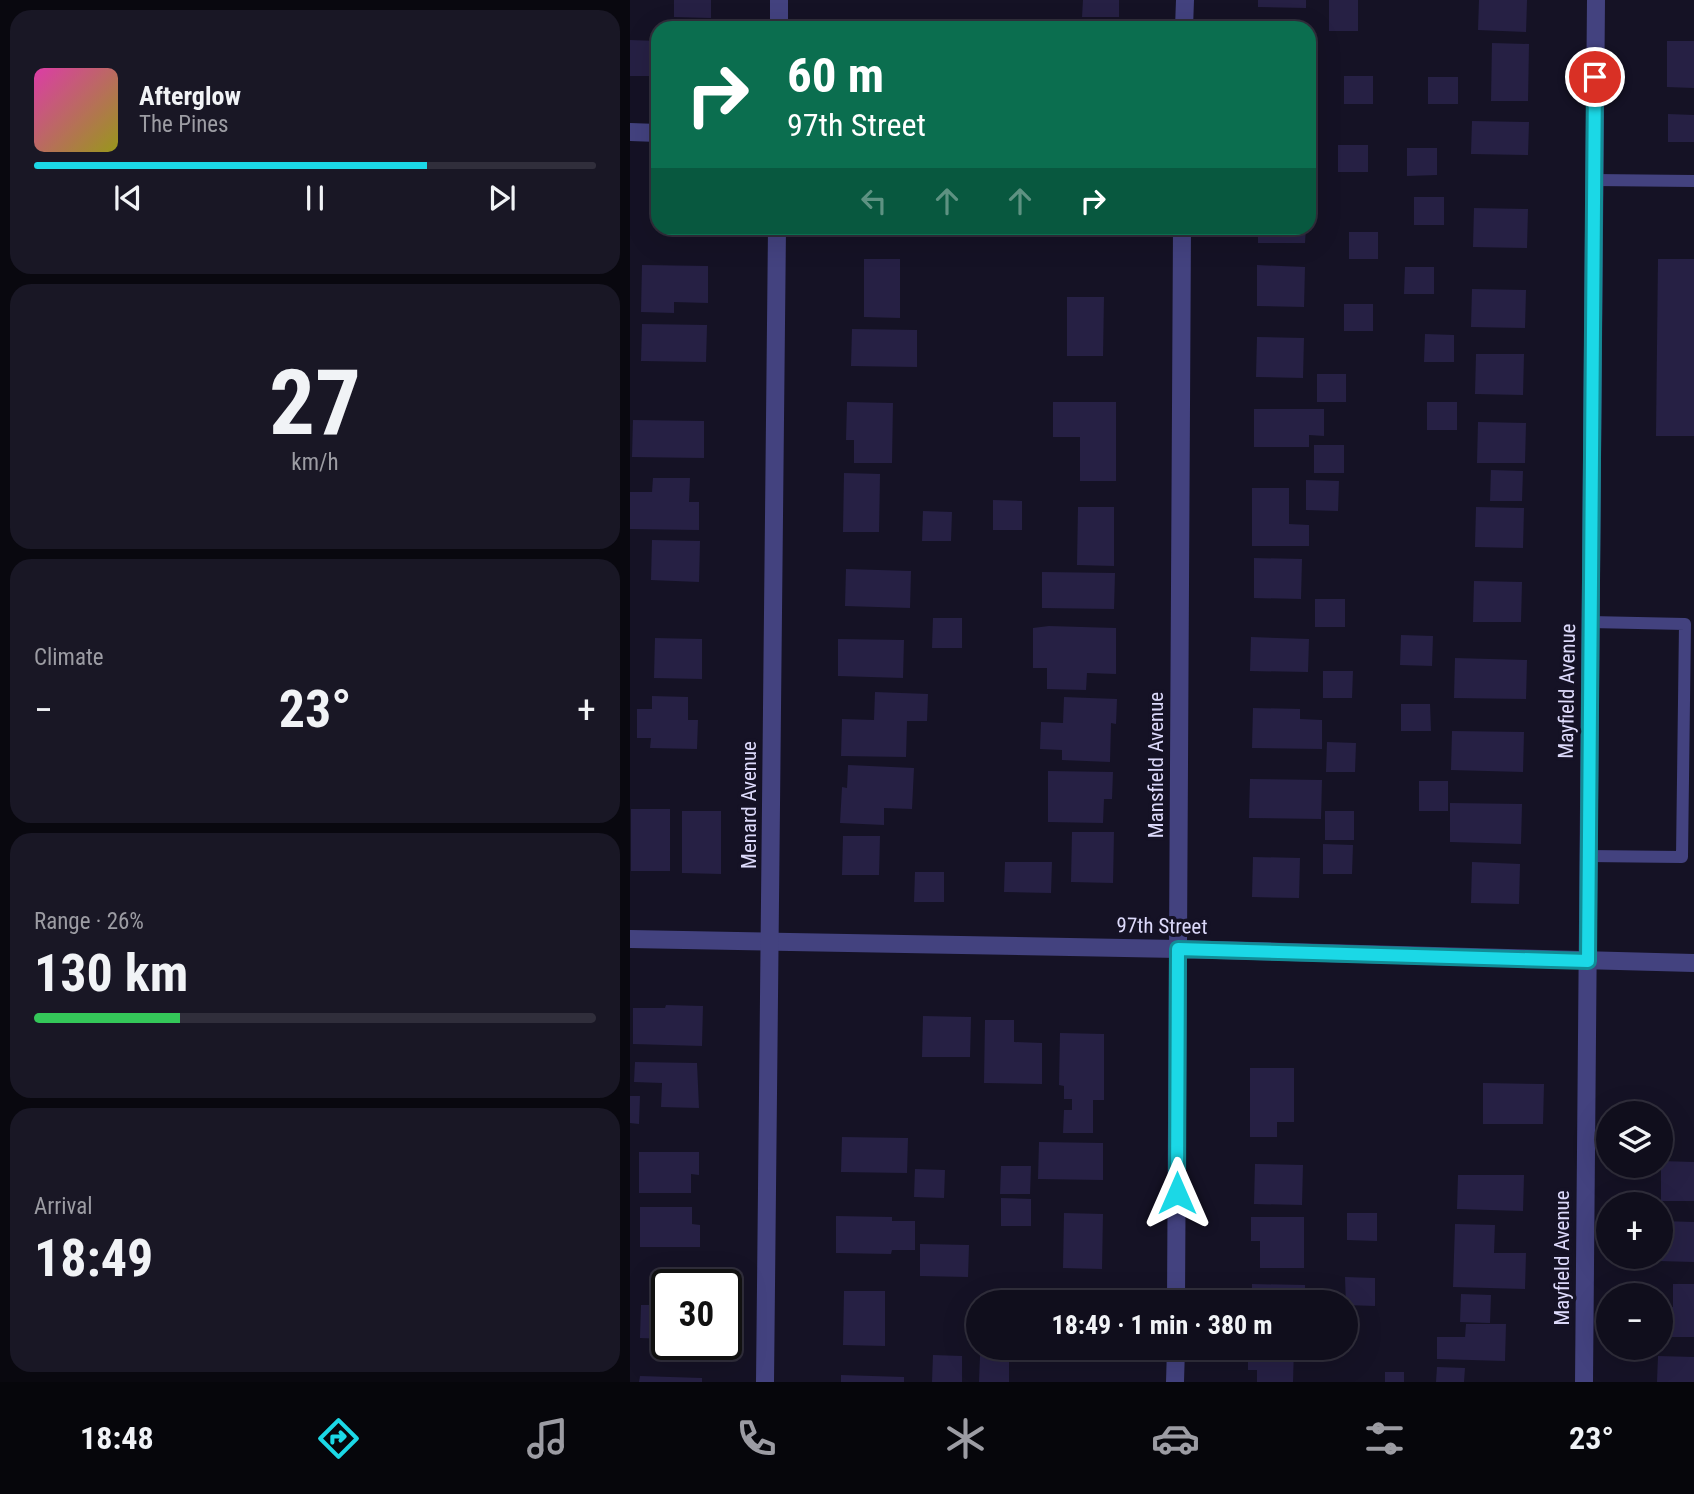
<!DOCTYPE html>
<html lang="en">
<head>
<meta charset="utf-8">
<style>
	body { margin:0; font-family:"Roboto Condensed",sans-serif; background:#191725; color:#f1f3f6; height:100vh; display:flex; flex-direction:column; font-size:26px; white-space:nowrap }
	* { box-sizing:border-box; margin:0 }
	p { font-size:23px; color:#9c9ca3 }
	.icon { flex:none; width:38px; height:38px; fill:none; stroke:currentColor; stroke-width:2; stroke-linecap:round; stroke-linejoin:round }
	.map { position:relative; flex:1; overflow:hidden }
	.panel { display:flex; flex-direction:column; gap:10px; padding:10px; background:#09080f; width:630px }
	.panel>* { flex:none }
	.top-card { position:absolute; left:21px; top:21px; width:665px; height:214px; border-radius:21px; box-shadow:0 7px 28px #0002,0 0 0 2px #302e3b; background:#0b6e4f; color:#fff; overflow:hidden }
	.controls { position:absolute; left:966px; top:1101px; display:grid; gap:14px }
	.controls a { display:grid; place-items:center; width:77px; height:77px; border-radius:50%; background:#100e1c; box-shadow:0 7px 28px #0002,0 0 0 2px #302e3b; font-size:35px }
	.speed { position:absolute; left:21px; top:1269px; display:flex; gap:14px; font-size:35px; font-weight:700; text-align:center }
	.speed>* { display:grid; place-content:center; width:91px; height:91px; border-radius:50%; background:#100e1c; box-shadow:0 7px 28px #0002,0 0 0 2px #302e3b; line-height:1 }
	.speed .limit { border:4px solid #111; border-radius:10px; background:#fff; color:#111 }
	.pin { position:absolute; display:grid; place-items:center; width:60px; height:60px; color:#fff; margin:-30px; border:4px solid #fff; border-radius:50%; box-shadow:0 2px 7px #0007 }
	.me { position:absolute; width:77px; margin:-38px; rotate:0deg; stroke-linejoin:round; filter:drop-shadow(0 0 5px #0008) }
	.turn { display:flex; align-items:center; gap:24px; height:147px; padding:0 21px; font-size:32px }
	.turn .icon { width:91px; height:91px; stroke-width:2.5 }
	.turn b { display:block; font-size:49px; line-height:60px }
	.lanes { display:flex; align-items:center; height:66px; padding:0 21px; background:#0003; justify-content:center; gap:35px; direction:ltr }
	.lanes .off { opacity:.35 }
	.big { font-size:52px; font-weight:700; line-height:1.1 }
	.panel .widget { flex:1; display:flex; flex-direction:column; justify-content:center; gap:10px; min-width:0; padding:0 24px; border-radius:21px; background:#191725 }
	.panel .dial { align-items:center; gap:0 }
	.dial b { font-size:91px; line-height:1 }
	.song { display:flex; align-items:center; gap:21px }
	.cover { width:84px; height:84px; border-radius:10px; background:linear-gradient(135deg,hsl(320 70% 55%),hsl(60 70% 35%)) }
	.played { height:7px; border-radius:4px; background:linear-gradient(90deg,#1bd8e6 70%,#302e3b 70%) }
	.keys { display:flex; justify-content:space-around; direction:ltr }
	.heat { display:flex; justify-content:space-between; align-items:center; font-size:38px; direction:ltr }
	.charge { height:10px; border-radius:5px; background:linear-gradient(90deg,#34c759 26%,#302e3b 0) }
	.trip { position:absolute; left:336px; top:1290px; width:392px; height:70px; border-radius:35px; background:#100e1c; box-shadow:0 7px 28px #0002,0 0 0 2px #302e3b; font-weight:700; line-height:70px; text-align:center }
	.tab-bar { display:flex; height:112px; justify-content:space-around; align-items:center; background:#06060b; color:#9c9ca3 }
	.tab-bar .icon { width:49px; height:49px }
	.tab-bar .selected { color:#1bd8e6 }
	.tab-bar b { font-size:32px; color:#f1f3f6 }
	main { display:flex; flex:1; min-height:0 }
	.map>svg:first-child { display:block }
	.building { fill:#262044 }
	.lines { fill:none; stroke-linecap:round; stroke-linejoin:round }
	.service { stroke:#43427f; stroke-width:12 }
	.minor { stroke:#43427f; stroke-width:18 }
	.route-casing { stroke:#128c96; stroke-width:18 }
	.route { stroke:#1bd8e6; stroke-width:12 }
	.labels { text-anchor:middle; dominant-baseline:central; stroke-width:7; stroke-linejoin:round; paint-order:stroke }
	.street-label { font-size:21px; fill:#dddafb; stroke:#151225 }
</style>
</head>
<body>
<main>
<section class="panel">
<div class="widget">
<div class="song"><i class="cover"></i><div><b>Afterglow</b><p>The Pines</p></div></div>
<div class="played"></div>
<div class="keys"><svg class="icon" aria-label="previous" viewBox="0 0 24 24"><path d="M18 5L8 12l10 7zM5 5v14"/></svg><svg class="icon" aria-label="pause" viewBox="0 0 24 24"><path d="M8 5v14M16 5v14"/></svg><svg class="icon" aria-label="next" viewBox="0 0 24 24"><path d="M6 5l10 7-10 7zM19 5v14"/></svg></div>
</div>
<div class="widget dial"><b>27</b><p>km/h</p></div>
<div class="widget"><p>Climate</p>
<div class="heat"><a>−</a><b class="big">23°</b><a>+</a></div>
</div>
<div class="widget"><p>Range · 26%</p><b class="big">130 km</b><div class="charge"></div></div>
<div class="widget"><p>Arrival</p><b class="big">18:49</b></div>
</section>
<div class="map">
<svg width="1064" height="1382" viewBox="0 0 1064 1382">
	<rect width="100%" height="100%" fill="#151225"/>
	<!-- building -->
	<g class="building">
		<polygon points="44,0 81,0 81,18 44,17"/>
		<polygon points="453,0 489,0 489,17 452,17"/>
		<polygon points="628,0 676,0 676,8 628,7"/>
		<rect x="699" y="0" width="29" height="31"/>
		<polygon points="849,0 897,0 896,32 848,30"/>
		<polygon points="0,40 28,41 28,76 0,76"/>
		<polygon points="1037,41 1064,41 1064,88 1037,87"/>
		<polygon points="862,43 899,44 898,101 861,101"/>
		<rect x="714" y="76" width="29" height="28"/>
		<rect x="798" y="77" width="30" height="27"/>
		<polygon points="1038,114 1064,115 1064,142 1038,142"/>
		<polygon points="842,121 899,122 898,155 841,154"/>
		<rect x="708" y="145" width="30" height="27"/>
		<polygon points="777,148 807,148 807,175 777,176"/>
		<rect x="784" y="197" width="30" height="28"/>
		<polygon points="844,208 898,209 897,248 843,247"/>
		<polygon points="628,228 676,228 675,243 628,243"/>
		<rect x="719" y="232" width="29" height="27"/>
		<polygon points="234,259 270,259 270,318 234,317"/>
		<polygon points="1028,259 1064,259 1064,436 1026,436"/>
		<polygon points="12,265 78,266 78,303 44,302 44,313 11,312"/>
		<polygon points="627,265 675,267 674,307 627,306"/>
		<polygon points="775,267 804,267 804,294 774,294"/>
		<polygon points="842,289 896,290 895,328 841,327"/>
		<polygon points="437,297 474,297 473,356 437,356"/>
		<rect x="714" y="304" width="29" height="27"/>
		<polygon points="12,324 77,325 76,362 11,361"/>
		<polygon points="222,329 287,330 287,367 221,366"/>
		<polygon points="795,334 824,335 824,362 794,362"/>
		<polygon points="627,337 674,338 673,378 626,377"/>
		<polygon points="846,354 894,354 893,395 845,394"/>
		<rect x="687" y="374" width="29" height="28"/>
		<polygon points="217,402 263,403 262,463 224,463 224,440 216,440"/>
		<polygon points="423,402 486,402 486,481 450,481 450,437 423,437"/>
		<rect x="797" y="402" width="30" height="28"/>
		<polygon points="624,409 694,409 694,436 679,435 679,447 624,447"/>
		<polygon points="3,420 74,421 74,458 2,457"/>
		<polygon points="848,422 896,423 895,463 847,463"/>
		<rect x="684" y="445" width="30" height="28"/>
		<polygon points="861,470 893,471 892,501 860,501"/>
		<polygon points="214,473 250,474 249,532 213,532"/>
		<polygon points="23,478 60,478 59,502 69,502 69,530 0,529 0,492 22,492"/>
		<polygon points="676,480 709,481 708,511 676,510"/>
		<polygon points="622,488 659,488 659,524 679,525 679,546 622,546"/>
		<polygon points="363,500 392,501 392,530 363,530"/>
		<polygon points="448,507 484,507 484,566 447,565"/>
		<polygon points="846,507 894,508 893,548 845,547"/>
		<polygon points="293,511 322,512 321,541 292,541"/>
		<polygon points="22,540 70,541 69,582 21,580"/>
		<polygon points="624,558 672,559 671,599 624,598"/>
		<polygon points="216,569 281,571 280,608 215,606"/>
		<polygon points="412,572 485,573 484,609 412,608"/>
		<polygon points="844,581 892,582 891,622 843,622"/>
		<rect x="685" y="599" width="30" height="28"/>
		<polygon points="303,618 332,618 332,648 302,648"/>
		<polygon points="419,626 486,628 486,674 457,673 456,690 417,689 417,668 403,668 403,628"/>
		<polygon points="771,635 803,636 802,666 770,665"/>
		<polygon points="621,637 679,639 678,672 620,671"/>
		<polygon points="25,638 72,639 72,679 24,678"/>
		<polygon points="208,639 274,640 273,678 208,676"/>
		<polygon points="825,658 897,660 896,699 824,698"/>
		<polygon points="693,671 723,671 722,698 693,698"/>
		<polygon points="245,692 298,694 297,721 277,721 276,757 211,756 212,719 244,720"/>
		<polygon points="22,696 58,697 58,720 68,720 67,749 20,748 21,738 7,738 7,709 22,709"/>
		<polygon points="434,697 487,699 486,724 481,723 480,762 432,760 432,750 410,749 411,722 433,723"/>
		<polygon points="771,704 800,704 801,731 771,731"/>
		<polygon points="623,708 670,709 670,719 692,720 692,749 622,748"/>
		<polygon points="822,731 894,732 893,772 821,770"/>
		<polygon points="697,742 726,743 725,772 696,772"/>
		<polygon points="218,765 284,768 282,809 254,808 254,825 210,823 212,787 217,788"/>
		<polygon points="418,771 483,772 482,799 474,799 473,823 418,822"/>
		<polygon points="620,779 692,780 691,819 619,818"/>
		<rect x="789" y="781" width="29" height="30"/>
		<polygon points="820,803 892,804 891,844 820,842"/>
		<rect x="1" y="809" width="39" height="62"/>
		<polygon points="52,811 91,811 91,874 52,873"/>
		<rect x="695" y="811" width="29" height="29"/>
		<polygon points="442,832 484,832 483,883 441,882"/>
		<polygon points="213,836 250,836 249,875 212,875"/>
		<polygon points="693,844 723,845 722,874 693,874"/>
		<polygon points="623,857 670,858 669,898 622,897"/>
		<polygon points="375,862 422,862 421,893 374,892"/>
		<polygon points="842,862 890,864 889,904 841,903"/>
		<polygon points="285,872 314,872 314,902 284,902"/>
		<polygon points="36,1005 73,1006 72,1046 3,1044 3,1008 35,1008"/>
		<polygon points="293,1016 341,1017 340,1057 292,1057"/>
		<polygon points="355,1020 384,1020 384,1042 412,1043 412,1084 354,1083"/>
		<polygon points="430,1033 474,1034 474,1100 463,1100 463,1133 433,1133 434,1110 442,1110 442,1099 434,1099 434,1086 429,1085"/>
		<polygon points="5,1062 67,1063 69,1108 31,1107 32,1083 4,1082"/>
		<polygon points="620,1068 664,1068 664,1122 647,1122 647,1137 620,1137"/>
		<polygon points="853,1083 914,1084 913,1124 853,1124"/>
		<polygon points="0,1096 10,1096 9,1124 0,1123"/>
		<polygon points="212,1137 278,1138 277,1173 211,1172"/>
		<polygon points="409,1142 473,1143 473,1180 408,1179"/>
		<polygon points="9,1152 69,1152 69,1175 61,1174 61,1193 9,1193"/>
		<polygon points="1031,1161 1064,1162 1064,1201 1031,1201"/>
		<polygon points="625,1164 673,1165 672,1205 624,1204"/>
		<polygon points="371,1166 401,1166 400,1194 370,1194"/>
		<polygon points="285,1169 315,1170 314,1198 284,1197"/>
		<polygon points="828,1175 894,1175 893,1211 827,1209"/>
		<polygon points="371,1198 401,1199 401,1226 371,1226"/>
		<polygon points="10,1207 62,1207 62,1224 70,1225 70,1247 10,1247"/>
		<polygon points="434,1213 473,1214 472,1269 433,1268"/>
		<polygon points="717,1213 747,1213 747,1241 717,1240"/>
		<polygon points="206,1216 262,1217 262,1221 285,1221 285,1250 262,1250 261,1254 206,1253"/>
		<polygon points="621,1217 674,1217 674,1268 630,1268 630,1241 621,1241"/>
		<polygon points="1031,1221 1064,1222 1064,1262 1028,1261"/>
		<polygon points="825,1224 865,1225 864,1253 896,1253 895,1289 823,1287"/>
		<polygon points="290,1244 339,1245 338,1277 290,1276"/>
		<polygon points="715,1277 745,1278 745,1306 716,1305"/>
		<polygon points="622,1284 675,1285 675,1302 622,1302"/>
		<polygon points="1043,1284 1064,1284 1064,1337 1031,1337 1031,1307 1043,1307"/>
		<rect x="433" y="1289" width="38" height="13"/>
		<polygon points="214,1291 255,1291 255,1346 213,1345"/>
		<polygon points="831,1294 861,1295 860,1323 830,1322"/>
		<polygon points="11,1305 37,1305 37,1339 10,1338"/>
		<polygon points="836,1324 876,1324 875,1361 807,1359 807,1337 835,1337"/>
		<polygon points="618,1348 664,1348 663,1382 627,1382 627,1370 618,1370"/>
		<polygon points="303,1355 332,1356 332,1382 302,1382"/>
		<polygon points="350,1356 379,1357 379,1382 349,1382"/>
		<polygon points="1028,1356 1064,1357 1064,1382 1027,1382"/>
		<polygon points="807,1367 835,1368 834,1382 806,1382"/>
		<rect x="755" y="1372" width="19" height="10"/>
		<polygon points="211,1375 274,1377 274,1382 211,1382"/>
		<polygon points="10,1376 72,1378 72,1382 9,1382"/>
	</g>
	<g class="lines">
		<!-- service -->
		<g class="service">
			<polyline points="964,180 1064,181"/>
			<polyline points="958,856 1052,857 1055,624 960,622"/>
		</g>
		<!-- minor -->
		<g class="minor">
			<polyline points="149,28 149,0"/>
			<polyline points="554,28 555,0"/>
			<polyline points="0,132 28,133"/>
			<polyline points="0,939 548,949 1064,963"/>
			<polyline points="546,1302 552,228"/>
			<polyline points="135,1382 147,228"/>
			<polyline points="545,1382 546,1348"/>
			<polyline points="954,1382 966,0"/>
		</g>
	</g>
	<g class="lines">
		<defs>
			<polyline id="route" points="547,1193 548,949 958,961 965,77"/>
		</defs>
		<!-- route casing -->
		<use href="#route" class="route-casing"/>
		<!-- route -->
		<use href="#route" class="route"/>
	</g>
	<g class="labels">
		<!-- street labels -->
		<g class="street-label">
			<text transform="translate(937 691) rotate(-89)">Mayfield Avenue</text>
			<text transform="translate(526 765) rotate(-90)">Mansfield Avenue</text>
			<text transform="translate(119 805) rotate(-90)">Menard Avenue</text>
			<text transform="translate(532 926) rotate(1)">97th Street</text>
			<text transform="translate(932 1258) rotate(-90)">Mayfield Avenue</text>
		</g>
	</g>
</svg>
<div class="controls">
<a><svg class="icon" aria-label="layers" viewBox="0 0 24 24"><path d="M12 4l9 5-9 5-9-5zM3 14l9 5 9-5"/></svg></a>
<a>+</a>
<a>−</a>
</div>
<div class="speed"><div class="limit">30</div></div>
<div class="pin" style="left:965px;top:77px;background:#d93025"><svg class="icon" aria-label="arrive" viewBox="0 0 24 24"><path d="M6 21V4h12l-3 4 3 4H6"/></svg></div>
<svg class="me" style="left:547px;top:1193px" viewBox="-20 -20 40 40"><path d="M0-17L14 15 0 8-14 15z" fill="#1bd8e6" stroke="#fff" stroke-width="4"/></svg>
<div class="trip">18:49 · 1 min · 380 m</div>
<div class="top-card">
<div class="turn"><svg class="icon" aria-label="right" viewBox="0 0 24 24"><path d="M7 20v-9h11M14 6l5 5-5 5"/></svg><div><b>60 m</b>97th Street</div></div>
<div class="lanes"><svg class="icon off" aria-label="left" viewBox="0 0 24 24"><path d="M17 20v-9H6M10 6l-5 5 5 5"/></svg><svg class="icon off" aria-label="ahead" viewBox="0 0 24 24"><path d="M12 20V5M6 11l6-6 6 6"/></svg><svg class="icon off" aria-label="ahead" viewBox="0 0 24 24"><path d="M12 20V5M6 11l6-6 6 6"/></svg><svg class="icon" aria-label="right" viewBox="0 0 24 24"><path d="M7 20v-9h11M14 6l5 5-5 5"/></svg></div>
</div>
</div>
</main>
<nav class="tab-bar">
<b>18:48</b>
<svg class="icon selected" aria-label="directions" viewBox="0 0 24 24"><path d="M12 3l9 9-9 9-9-9zM9 14v-3h6M13 9l2 2-2 2"/></svg>
<svg class="icon" aria-label="music" viewBox="0 0 24 24"><path d="M9 18V5l10-2v13"/><circle cx="6" cy="18" r="3"/><circle cx="16" cy="16" r="3"/></svg>
<svg class="icon" aria-label="phone" viewBox="0 0 24 24"><path d="M5 4h4l2 5-3 2q2 4 5 5l2-3 5 2v4C11 20 4 13 5 4z"/></svg>
<svg class="icon" aria-label="climate" viewBox="0 0 24 24"><path d="M12 3v18M4 7l16 10M4 17L20 7"/></svg>
<svg class="icon" aria-label="car" viewBox="0 0 24 24"><path d="M5 17H2v-5l4-1 3-4h7l3 4 3 1v5h-3M9 17h6M6 11h13"/><circle cx="7" cy="17" r="2"/><circle cx="17" cy="17" r="2"/></svg>
<svg class="icon" aria-label="filters" viewBox="0 0 24 24"><path d="M4 7h16M4 17h16"/><circle cx="9" cy="7" r="2"/><circle cx="15" cy="17" r="2"/></svg>
<b>23°</b>
</nav>
</body>
</html>
